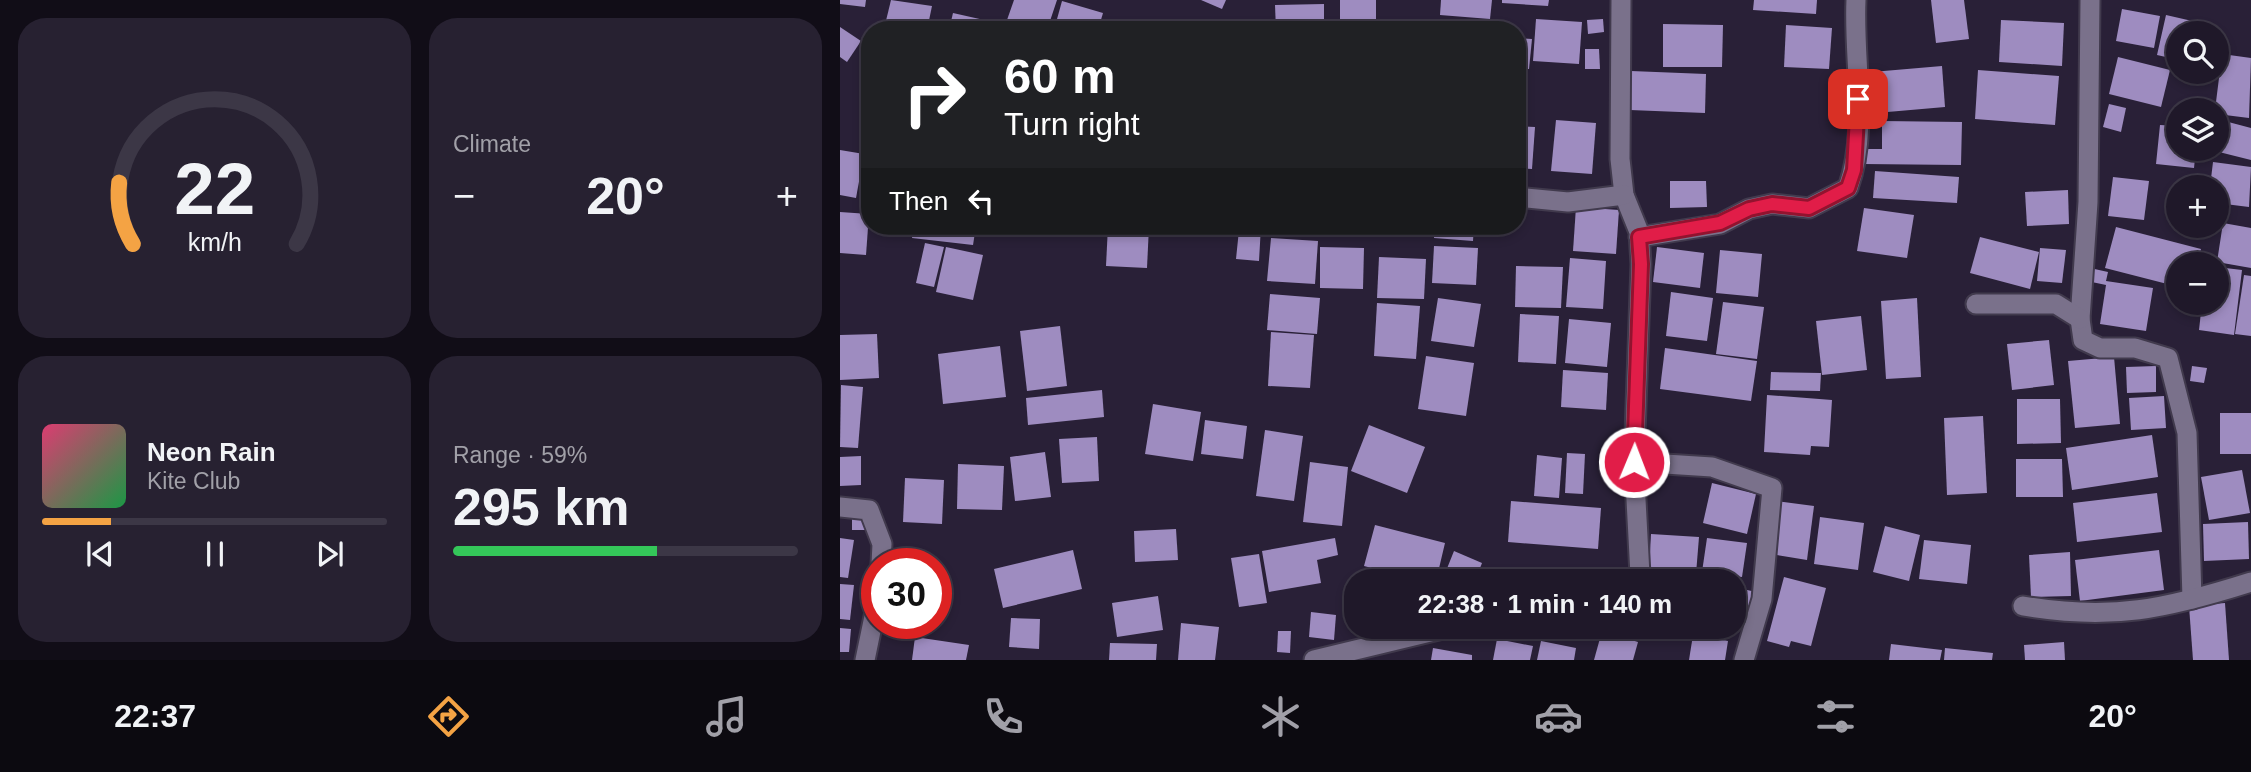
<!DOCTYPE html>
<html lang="en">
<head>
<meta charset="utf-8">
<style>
	body { margin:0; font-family:Arial,sans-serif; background:#272131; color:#f1f3f6; height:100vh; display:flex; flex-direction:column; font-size:26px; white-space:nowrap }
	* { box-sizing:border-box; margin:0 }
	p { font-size:23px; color:#a1a0a8 }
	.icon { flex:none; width:38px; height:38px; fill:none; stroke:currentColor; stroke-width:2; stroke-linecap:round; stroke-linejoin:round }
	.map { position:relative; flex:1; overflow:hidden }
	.panel { display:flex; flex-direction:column; gap:18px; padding:18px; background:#110d17; width:840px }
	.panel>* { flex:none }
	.hud { position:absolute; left:21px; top:21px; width:665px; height:214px; border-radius:28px; box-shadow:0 4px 10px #0003,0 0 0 2px #3c3746; background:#202124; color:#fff; overflow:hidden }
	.buttons { position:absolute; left:1326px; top:21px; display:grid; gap:14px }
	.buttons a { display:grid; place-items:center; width:63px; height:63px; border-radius:50%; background:#1f1829; box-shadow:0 4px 10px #0003,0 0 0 2px #3c3746; font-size:35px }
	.speed { position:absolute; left:21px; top:548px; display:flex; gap:14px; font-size:35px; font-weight:700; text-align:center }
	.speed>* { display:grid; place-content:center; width:91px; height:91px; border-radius:50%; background:#1f1829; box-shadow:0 4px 10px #0003,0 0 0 2px #3c3746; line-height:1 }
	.speed .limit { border:10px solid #d22; background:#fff; color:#111 }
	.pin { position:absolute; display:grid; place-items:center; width:60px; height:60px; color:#fff; margin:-30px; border-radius:14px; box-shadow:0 4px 10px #0006 }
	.me { position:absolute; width:77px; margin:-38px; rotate:1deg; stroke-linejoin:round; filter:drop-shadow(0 0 5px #0008) }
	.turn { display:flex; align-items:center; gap:24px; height:147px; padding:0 28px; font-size:32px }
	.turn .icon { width:91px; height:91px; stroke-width:2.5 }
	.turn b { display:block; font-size:49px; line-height:60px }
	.then { display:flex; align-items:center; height:66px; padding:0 28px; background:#0003; gap:14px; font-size:26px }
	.big { font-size:52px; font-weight:700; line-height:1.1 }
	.panel .tile { flex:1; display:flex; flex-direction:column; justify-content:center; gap:10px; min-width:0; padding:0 24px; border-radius:28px; background:#272131 }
	.panel .dial { align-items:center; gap:0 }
	.dial svg { height:182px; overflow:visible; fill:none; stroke:#3c3746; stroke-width:7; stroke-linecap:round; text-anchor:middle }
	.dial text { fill:#f1f3f6; stroke:none }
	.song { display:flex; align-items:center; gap:21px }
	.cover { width:84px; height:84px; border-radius:10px; background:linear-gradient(135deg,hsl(340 70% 55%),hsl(140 70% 35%)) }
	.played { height:7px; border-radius:4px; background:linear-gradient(90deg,#f4a344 20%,#3c3746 20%) }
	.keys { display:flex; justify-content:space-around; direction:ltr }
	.heat { display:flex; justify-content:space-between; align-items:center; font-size:38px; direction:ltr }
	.charge { height:10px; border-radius:5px; background:linear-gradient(90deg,#34c759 59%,#3c3746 0) }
	.panel .tiles { flex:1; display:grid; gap:18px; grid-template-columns:repeat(2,1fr) }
	.trip { position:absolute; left:504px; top:569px; width:402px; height:70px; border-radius:28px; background:#1f1829; box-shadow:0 4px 10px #0003,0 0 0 2px #3c3746; font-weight:700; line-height:70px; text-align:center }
	.menu { display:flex; height:112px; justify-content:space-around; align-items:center; background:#0c0a10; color:#a1a0a8 }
	.menu .icon { width:49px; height:49px }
	.menu .on { color:#f4a344 }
	.menu b { font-size:32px; color:#f1f3f6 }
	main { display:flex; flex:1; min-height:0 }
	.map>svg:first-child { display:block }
	.building { fill:#9e8cc0 }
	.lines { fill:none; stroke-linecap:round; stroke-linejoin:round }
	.minor-casing { stroke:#413a4d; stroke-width:23 }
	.minor { stroke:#7a718b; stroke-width:19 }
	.route-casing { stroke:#92132f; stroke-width:18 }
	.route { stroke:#e11d48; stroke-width:12 }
</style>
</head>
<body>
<main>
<section class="panel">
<div class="tiles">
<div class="tile dial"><svg viewBox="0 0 100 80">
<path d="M14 69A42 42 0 1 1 86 69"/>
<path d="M14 69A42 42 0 0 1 8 42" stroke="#f4a344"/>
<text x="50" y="56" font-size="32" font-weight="700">22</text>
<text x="50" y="72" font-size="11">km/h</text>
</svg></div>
<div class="tile"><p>Climate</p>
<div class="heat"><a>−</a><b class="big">20°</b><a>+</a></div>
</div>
<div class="tile">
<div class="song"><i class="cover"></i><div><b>Neon Rain</b><p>Kite Club</p></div></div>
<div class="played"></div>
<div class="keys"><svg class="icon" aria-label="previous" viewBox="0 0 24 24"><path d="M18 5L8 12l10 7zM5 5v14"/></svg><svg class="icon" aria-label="pause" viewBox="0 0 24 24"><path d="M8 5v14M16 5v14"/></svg><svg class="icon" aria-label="next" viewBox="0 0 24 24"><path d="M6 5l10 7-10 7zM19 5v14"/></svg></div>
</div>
<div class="tile"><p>Range · 59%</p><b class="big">295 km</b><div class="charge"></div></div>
</div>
</section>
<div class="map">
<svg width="1411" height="660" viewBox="0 0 1411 660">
	<rect width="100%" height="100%" fill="#292037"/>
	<!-- building -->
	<g class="building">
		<polygon points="0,0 26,0 25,7 0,4"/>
		<polygon points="51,0 92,6 87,30 44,29"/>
		<polygon points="174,0 217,0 207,30 167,20"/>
		<polygon points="361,0 386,0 382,9"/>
		<rect x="500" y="0" width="36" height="30"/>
		<polygon points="601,0 652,0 650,19 600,15"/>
		<polygon points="662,0 709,0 708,6 662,3"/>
		<polygon points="914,0 977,0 976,14 913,10"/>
		<polygon points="1091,0 1124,0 1129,39 1096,43"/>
		<polygon points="222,1 263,13 258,30 214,30"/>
		<polygon points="484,4 484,30 436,30 435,5"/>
		<polygon points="1282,9 1320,16 1314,48 1276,41"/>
		<polygon points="113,13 153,22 151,30 109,30"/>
		<polygon points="1326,15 1374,26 1372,33 1339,33 1339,60 1317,55"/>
		<polygon points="696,19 742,22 739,64 693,61"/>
		<polygon points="763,19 764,32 748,34 747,20"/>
		<polygon points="1161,20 1224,23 1222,66 1159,62"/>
		<polygon points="598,21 648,26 648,30 596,30"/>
		<polygon points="823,24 883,25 882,67 823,67"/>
		<polygon points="946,25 992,28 989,69 944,67"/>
		<polygon points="0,27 21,41 7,62 0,57"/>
		<polygon points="677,38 692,39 689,69 677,69"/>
		<polygon points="745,49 759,49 760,69 745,69"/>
		<polygon points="1382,54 1411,58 1409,118 1377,114 1375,110"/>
		<polygon points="1278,57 1330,70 1321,107 1269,94"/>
		<polygon points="1102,66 1105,107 1036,113 1032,72"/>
		<polygon points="1138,70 1219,76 1215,125 1135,119"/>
		<polygon points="791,71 866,74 865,113 790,110"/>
		<polygon points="1269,104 1286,108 1281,132 1263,127"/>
		<polygon points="1377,119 1411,128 1411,160 1371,150 1377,149"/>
		<polygon points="716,120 756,123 752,174 711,171"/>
		<polygon points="1042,121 1122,122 1121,165 1023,164 1023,149 1042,149"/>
		<polygon points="1320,125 1339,126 1339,149 1356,149 1354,168 1316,164"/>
		<polygon points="677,126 695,127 692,169 677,168"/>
		<polygon points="0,150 24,154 16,198 0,195"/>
		<polygon points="1373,162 1411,167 1409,207 1377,203 1377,187 1370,187"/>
		<polygon points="1035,171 1119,177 1117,203 1033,198"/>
		<polygon points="1273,177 1309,181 1304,220 1268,216"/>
		<polygon points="830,181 866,181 867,207 830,208"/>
		<polygon points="1228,190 1229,224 1187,226 1185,192"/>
		<polygon points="736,207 779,210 776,254 733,251"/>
		<polygon points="1024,208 1074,215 1067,258 1017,251"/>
		<polygon points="0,212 29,214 26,255 0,253"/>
		<polygon points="1383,223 1411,228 1411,268 1377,262"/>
		<polygon points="74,226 136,226 133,245 72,238"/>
		<polygon points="268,226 309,226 307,268 266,266"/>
		<polygon points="365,226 421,226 419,261 396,259 399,230"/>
		<polygon points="595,226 634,226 633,241 594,238"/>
		<polygon points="1276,227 1361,249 1357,264 1339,264 1339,287 1265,268"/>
		<polygon points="1140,237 1199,252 1190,289 1130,273"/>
		<polygon points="431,238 478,241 475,284 427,281"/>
		<polygon points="85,243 104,247 94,287 76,283"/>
		<polygon points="594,246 638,248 636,285 592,283"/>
		<polygon points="106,247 143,255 133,300 96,292"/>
		<polygon points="480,247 524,248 523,289 480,288"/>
		<polygon points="817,247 864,253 860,288 813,282"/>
		<polygon points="1200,248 1226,250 1222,283 1197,281"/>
		<polygon points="880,250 922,254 918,297 876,293"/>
		<polygon points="539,257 586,259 584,299 537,298"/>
		<polygon points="730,258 766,261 763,309 726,307"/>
		<polygon points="676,266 723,267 721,308 675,307"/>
		<polygon points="1377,267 1402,270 1394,335 1359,330 1362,303 1377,303"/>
		<polygon points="1250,268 1268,272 1266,281 1313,288 1306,331 1260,324 1266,285 1247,281"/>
		<polygon points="1404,275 1411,276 1411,336 1395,334"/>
		<polygon points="831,292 873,298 867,341 826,336"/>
		<polygon points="430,294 480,298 477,334 427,330"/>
		<polygon points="598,298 641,304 634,347 591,341"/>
		<polygon points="1077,298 1081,377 1046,379 1041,301"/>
		<polygon points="883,302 924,307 917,359 876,354"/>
		<polygon points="537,303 580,306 576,359 534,356"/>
		<polygon points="680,314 719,316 716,364 678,362"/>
		<polygon points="1021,316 1027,370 982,375 976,321"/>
		<polygon points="729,319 771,323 767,367 725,363"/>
		<polygon points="220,326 227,386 187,391 180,331"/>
		<polygon points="431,332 474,335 470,388 428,386"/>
		<polygon points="37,334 39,378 0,380 0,335"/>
		<polygon points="1209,340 1214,385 1172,390 1167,344"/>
		<polygon points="160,346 166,397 103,404 98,354"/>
		<polygon points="825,348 917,361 911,401 820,389"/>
		<polygon points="586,356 634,363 626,416 578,409"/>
		<polygon points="1274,357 1280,424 1235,428 1228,361"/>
		<polygon points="1316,366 1316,392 1287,393 1286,367"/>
		<polygon points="1352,366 1367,368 1364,383 1350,381"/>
		<polygon points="723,370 768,373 766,410 721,407"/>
		<polygon points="931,372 981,373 980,391 930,390"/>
		<polygon points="1,385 23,387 18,448 0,447"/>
		<polygon points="262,390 264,417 188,425 186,398"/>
		<polygon points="927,395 992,400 989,447 971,446 970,455 924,452"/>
		<polygon points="1324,396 1326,428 1291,430 1289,398"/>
		<polygon points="1177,399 1220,399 1221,443 1177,444"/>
		<polygon points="313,404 361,412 353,461 305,454"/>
		<rect x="1380" y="413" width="31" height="41"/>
		<polygon points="1143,416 1147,493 1107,495 1104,418"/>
		<polygon points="365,420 407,426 403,459 361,454"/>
		<polygon points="529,425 585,447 567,493 511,471"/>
		<polygon points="425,430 463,436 454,501 416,496"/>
		<polygon points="1312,435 1318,477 1232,490 1226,448"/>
		<polygon points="257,437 259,481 222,483 219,439"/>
		<polygon points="205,452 211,497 175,501 170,457"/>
		<polygon points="727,453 745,454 743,494 725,493"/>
		<polygon points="697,455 722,458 719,498 694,496"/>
		<polygon points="21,456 21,485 0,486 0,457"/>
		<polygon points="1176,459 1222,459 1223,497 1176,497"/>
		<polygon points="470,462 508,467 502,526 463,522"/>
		<polygon points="118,464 164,466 162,510 117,509"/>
		<polygon points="1402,470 1410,513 1369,520 1361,477"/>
		<polygon points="65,478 104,480 102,524 63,522"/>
		<polygon points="872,483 916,494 907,534 863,523"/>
		<polygon points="1317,493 1322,532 1237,542 1233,503"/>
		<polygon points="671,501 761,508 758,549 668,542"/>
		<polygon points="937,501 974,506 967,560 930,554"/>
		<polygon points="12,515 32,515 33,530 12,530"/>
		<polygon points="980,517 1024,523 1018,570 974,564"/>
		<polygon points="1408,522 1409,559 1364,561 1363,524"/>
		<polygon points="535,525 605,543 596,581 556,581 558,575 524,566"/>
		<polygon points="1045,526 1080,535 1069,581 1033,572"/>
		<polygon points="336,529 338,560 295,562 294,531"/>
		<polygon points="811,534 859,537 856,574 809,571"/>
		<polygon points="0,538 14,540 8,578 0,577"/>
		<polygon points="495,538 498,555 477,560 481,583 429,592 422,551"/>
		<polygon points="867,538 907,543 902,577 862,572"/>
		<polygon points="1084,540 1131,545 1127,584 1079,579"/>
		<polygon points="233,550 242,589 163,608 154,569"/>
		<polygon points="1319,550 1324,590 1240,601 1235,560"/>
		<polygon points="614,551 642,563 635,581 602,581"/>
		<polygon points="1230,552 1231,596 1191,597 1189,555"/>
		<polygon points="419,554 427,603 399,607 391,558"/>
		<polygon points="944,577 986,588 971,646 951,641 949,647 927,641"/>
		<polygon points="0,584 14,585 10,620 0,619"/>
		<polygon points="894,587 916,592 909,626 894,623"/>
		<polygon points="318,596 323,630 277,637 272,603"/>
		<polygon points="1385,603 1389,660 1353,660 1349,606"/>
		<polygon points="471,612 496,615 494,640 469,637"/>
		<polygon points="171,618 200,619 199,649 169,647"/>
		<polygon points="341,623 379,627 375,660 338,660"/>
		<polygon points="0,628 11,629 9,652 0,652"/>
		<polygon points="438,631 451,631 450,653 437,652"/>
		<polygon points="762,631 798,642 793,660 754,660"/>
		<polygon points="853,635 888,641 885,660 849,660"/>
		<polygon points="75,637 129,645 126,660 72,660"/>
		<polygon points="657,639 693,646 690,660 653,660"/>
		<polygon points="701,641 736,648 734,660 697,660"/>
		<polygon points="1224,642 1225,660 1185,660 1184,645"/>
		<polygon points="270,643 317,644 316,660 269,660"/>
		<polygon points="1051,644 1102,650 1100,660 1049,660"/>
		<polygon points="593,648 632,655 632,660 591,660"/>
		<polygon points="1105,648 1153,653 1152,660 1104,660"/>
	</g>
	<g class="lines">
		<defs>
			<g id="minor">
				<polyline points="781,0 780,159 784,195 799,232 801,264 794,462 800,575 790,581"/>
				<polyline points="1250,0 1248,202 1240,319 1243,340 1260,348 1295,348 1328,358 1347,433 1352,599"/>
				<polyline points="677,197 728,202 784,195"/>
				<path d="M799,237L880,224L909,209L932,204L969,208L1008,188C1029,129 1013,61 1016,0"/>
				<polyline points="1136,304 1216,304 1240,319"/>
				<polyline points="794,462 872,467 932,488 922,599 904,660"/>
				<polyline points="0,507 29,510 42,544 41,564"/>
				<path d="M1183,606C1272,621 1326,609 1411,582"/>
				<polyline points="25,660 37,602"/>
				<polyline points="474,660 615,626"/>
			</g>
		</defs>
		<!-- minor casing -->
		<use href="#minor" class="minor-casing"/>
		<!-- minor -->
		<use href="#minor" class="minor"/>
	</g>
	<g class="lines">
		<defs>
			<polyline id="route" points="794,462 801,264 799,237 880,223 909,209 932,204 969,208 1008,188 1014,170 1018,99"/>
		</defs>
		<!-- route casing -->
		<use href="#route" class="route-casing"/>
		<!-- route -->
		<use href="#route" class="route"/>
	</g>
</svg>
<div class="buttons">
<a><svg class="icon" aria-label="search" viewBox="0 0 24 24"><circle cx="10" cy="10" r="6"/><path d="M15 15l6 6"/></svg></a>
<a><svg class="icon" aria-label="layers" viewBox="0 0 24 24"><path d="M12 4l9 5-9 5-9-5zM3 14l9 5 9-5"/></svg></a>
<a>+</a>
<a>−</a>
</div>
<div class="speed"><div class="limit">30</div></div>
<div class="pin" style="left:1018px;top:99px;background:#d93025"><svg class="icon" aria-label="arrive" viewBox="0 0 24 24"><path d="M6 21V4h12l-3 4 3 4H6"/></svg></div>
<svg class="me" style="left:794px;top:462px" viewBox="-20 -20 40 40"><circle r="17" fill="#e11d48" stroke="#fff" stroke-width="3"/><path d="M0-11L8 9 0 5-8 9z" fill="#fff"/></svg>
<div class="trip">22:38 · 1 min · 140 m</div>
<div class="hud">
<div class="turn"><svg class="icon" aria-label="right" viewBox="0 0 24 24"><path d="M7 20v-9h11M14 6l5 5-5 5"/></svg><div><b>60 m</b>Turn right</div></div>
<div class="then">Then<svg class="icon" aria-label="left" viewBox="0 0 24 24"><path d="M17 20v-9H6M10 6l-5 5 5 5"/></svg></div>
</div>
</div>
</main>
<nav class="menu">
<b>22:37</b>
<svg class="icon on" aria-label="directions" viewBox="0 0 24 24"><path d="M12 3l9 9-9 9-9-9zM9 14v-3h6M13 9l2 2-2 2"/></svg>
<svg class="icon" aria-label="music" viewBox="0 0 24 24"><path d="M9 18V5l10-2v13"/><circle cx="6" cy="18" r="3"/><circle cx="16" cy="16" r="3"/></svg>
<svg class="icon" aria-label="phone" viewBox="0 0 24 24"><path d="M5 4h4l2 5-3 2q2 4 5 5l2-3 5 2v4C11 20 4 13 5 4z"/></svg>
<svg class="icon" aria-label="climate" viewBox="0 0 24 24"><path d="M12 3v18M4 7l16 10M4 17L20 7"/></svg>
<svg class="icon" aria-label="car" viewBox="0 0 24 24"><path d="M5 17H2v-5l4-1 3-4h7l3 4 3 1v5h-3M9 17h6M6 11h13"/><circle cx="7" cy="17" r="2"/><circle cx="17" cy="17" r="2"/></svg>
<svg class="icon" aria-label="filters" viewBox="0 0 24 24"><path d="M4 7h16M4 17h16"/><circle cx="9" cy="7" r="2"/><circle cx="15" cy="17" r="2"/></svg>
<b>20°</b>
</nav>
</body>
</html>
